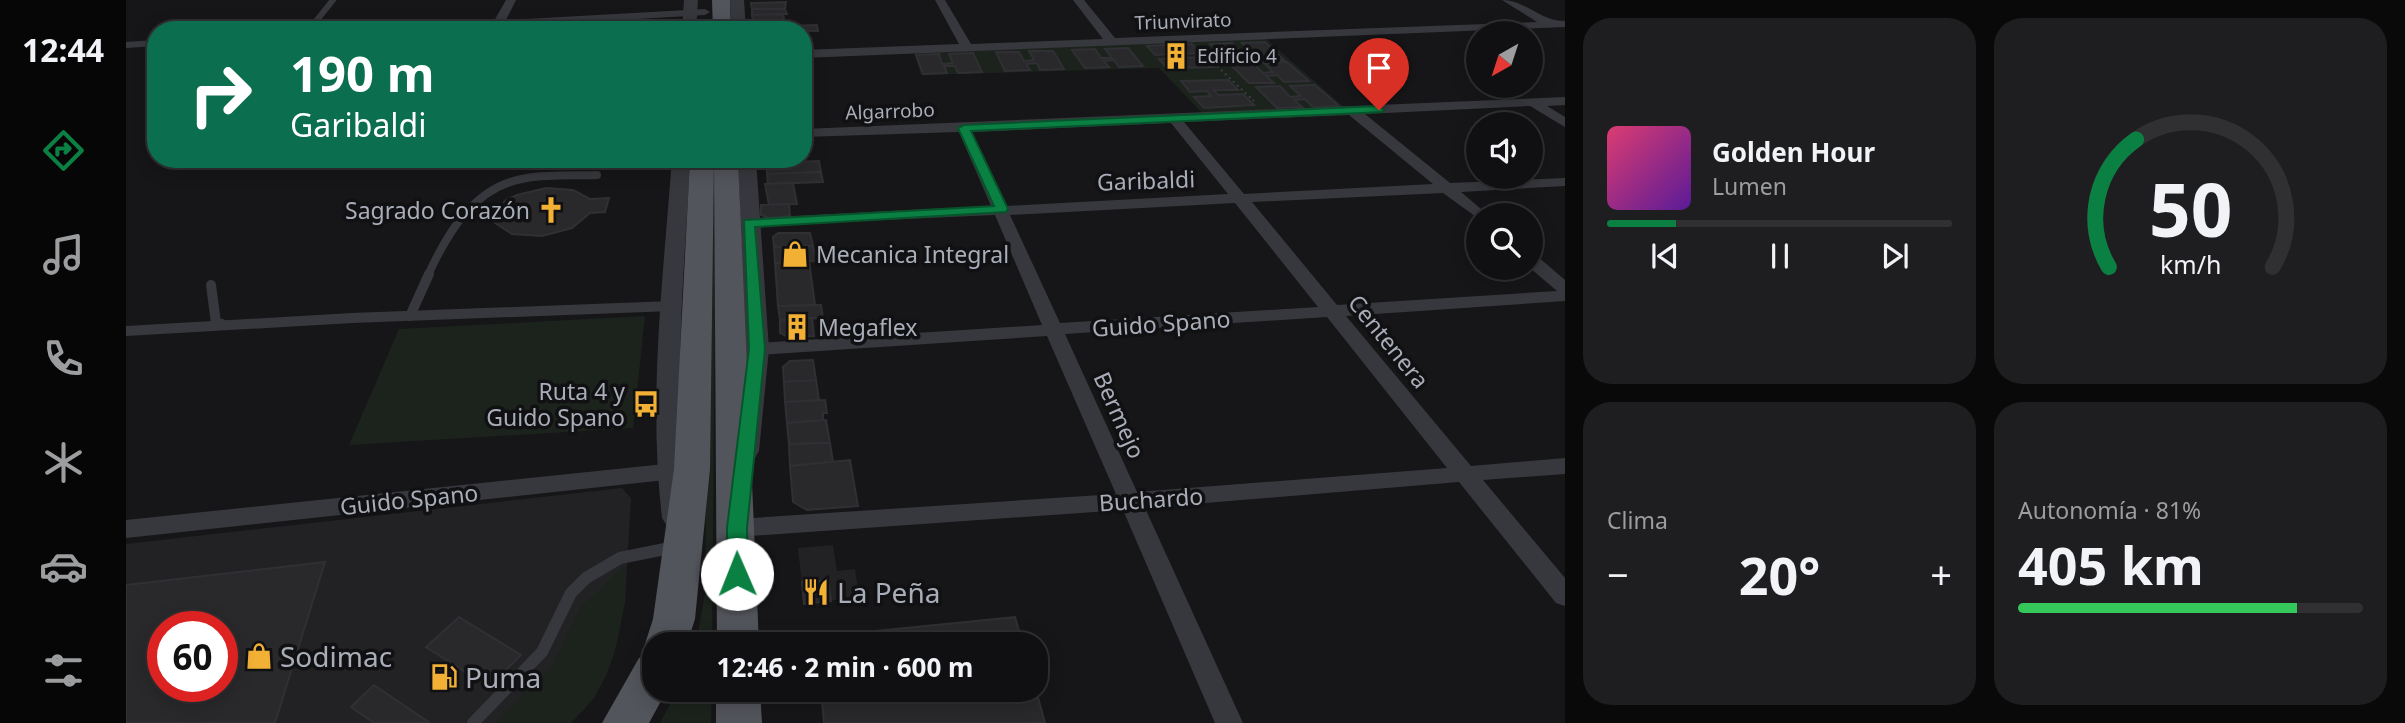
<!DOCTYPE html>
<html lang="es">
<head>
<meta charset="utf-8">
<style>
	body { margin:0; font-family:"Noto Sans",sans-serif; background:#1e1e20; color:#f1f3f6; height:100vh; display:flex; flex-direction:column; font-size:26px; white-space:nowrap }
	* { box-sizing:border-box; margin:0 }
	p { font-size:23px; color:#9c9d9f }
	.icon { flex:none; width:38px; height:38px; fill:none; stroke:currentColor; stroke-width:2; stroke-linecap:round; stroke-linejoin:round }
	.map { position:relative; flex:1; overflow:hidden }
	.side { display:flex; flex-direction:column; gap:18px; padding:18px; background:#09090a; width:840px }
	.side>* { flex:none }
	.hud { position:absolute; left:21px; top:21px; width:665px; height:147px; border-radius:28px; box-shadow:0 4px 18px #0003,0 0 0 2px #303032; background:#0b6e4f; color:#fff; overflow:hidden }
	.needle { width:46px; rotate:219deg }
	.buttons { position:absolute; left:1340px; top:21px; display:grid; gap:14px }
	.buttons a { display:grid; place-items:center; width:77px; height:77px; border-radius:50%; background:#101012; box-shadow:0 4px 18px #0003,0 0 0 2px #303032; font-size:35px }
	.speed { position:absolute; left:21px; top:611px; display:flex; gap:14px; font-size:35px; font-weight:700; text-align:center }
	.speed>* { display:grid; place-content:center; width:91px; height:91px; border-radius:50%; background:#101012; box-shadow:0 4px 18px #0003,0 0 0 2px #303032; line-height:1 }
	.speed .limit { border:10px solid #d22; background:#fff; color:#111 }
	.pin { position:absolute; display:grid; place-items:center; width:60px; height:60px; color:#fff; margin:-72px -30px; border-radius:50% 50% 50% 0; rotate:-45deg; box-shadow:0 0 7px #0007 }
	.pin .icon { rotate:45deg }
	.me { position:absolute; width:77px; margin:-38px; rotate:359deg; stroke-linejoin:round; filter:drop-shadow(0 0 5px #0008) }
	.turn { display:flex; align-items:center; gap:24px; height:147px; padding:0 28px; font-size:32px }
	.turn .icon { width:91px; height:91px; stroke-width:2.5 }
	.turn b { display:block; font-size:49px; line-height:60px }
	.big { font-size:52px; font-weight:700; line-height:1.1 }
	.side .widget { flex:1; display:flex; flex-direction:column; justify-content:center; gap:10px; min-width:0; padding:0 24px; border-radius:28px; background:#1e1e20 }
	.side .dial { align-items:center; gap:0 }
	.dial svg { height:182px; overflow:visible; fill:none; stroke:#303032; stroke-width:7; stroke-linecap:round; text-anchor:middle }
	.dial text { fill:#f1f3f6; stroke:none }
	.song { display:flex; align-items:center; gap:21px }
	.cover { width:84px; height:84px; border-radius:10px; background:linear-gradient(135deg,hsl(340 70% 55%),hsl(270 70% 35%)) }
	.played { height:7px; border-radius:4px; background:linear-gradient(90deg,#0b8043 20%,#303032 20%) }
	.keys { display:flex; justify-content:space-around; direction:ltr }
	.heat { display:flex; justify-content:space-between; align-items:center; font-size:38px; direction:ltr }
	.charge { height:10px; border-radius:5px; background:linear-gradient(90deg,#34c759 81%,#303032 0) }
	.side .tiles { flex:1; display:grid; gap:18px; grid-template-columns:repeat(2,1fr) }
	.trip { position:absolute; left:516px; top:632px; width:406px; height:70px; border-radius:28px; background:#101012; box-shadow:0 4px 18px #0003,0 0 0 2px #303032; font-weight:700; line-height:70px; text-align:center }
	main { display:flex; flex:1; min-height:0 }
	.tab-bar { display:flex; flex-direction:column; width:126px; justify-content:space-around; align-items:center; background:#060607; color:#9c9d9f }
	.tab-bar .icon { width:49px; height:49px }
	.tab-bar .current { color:#0b8043 }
	.tab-bar b { font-size:32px; color:#f1f3f6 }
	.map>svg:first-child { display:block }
	.built { fill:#222225; fill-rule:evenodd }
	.green { fill:#1c231d }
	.building { fill:#29292c; stroke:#303034; stroke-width:2; fill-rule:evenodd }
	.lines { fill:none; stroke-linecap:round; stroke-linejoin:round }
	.path { stroke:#3d3f44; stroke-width:2; stroke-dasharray:2 3.5; stroke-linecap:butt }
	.service-far3 { stroke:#37383d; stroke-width:6 }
	.service-far2 { stroke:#37383d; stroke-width:8 }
	.service-far1 { stroke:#37383d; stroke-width:10 }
	.service { stroke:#37383d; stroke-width:12 }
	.minor { fill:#37383d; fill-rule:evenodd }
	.tertiary { fill:#37383d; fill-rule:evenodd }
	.primary { fill:#53555c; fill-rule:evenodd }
	.route { fill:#0b8043; stroke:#07532c; stroke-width:2 }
	.labels { text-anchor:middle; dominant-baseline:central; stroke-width:7; stroke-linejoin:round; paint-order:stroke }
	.far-street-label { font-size:19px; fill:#a8adb8; stroke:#111113 }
	.far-poi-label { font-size:19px; fill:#a8adb8; stroke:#111113; text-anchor:start }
	.street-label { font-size:23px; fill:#a8adb8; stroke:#111113 }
	.poi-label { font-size:23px; fill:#a8adb8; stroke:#111113; text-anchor:end }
	.near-poi-label { font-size:28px; fill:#a8adb8; stroke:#111113; text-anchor:start }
</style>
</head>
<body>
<main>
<nav class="tab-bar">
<b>12:44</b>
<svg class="icon current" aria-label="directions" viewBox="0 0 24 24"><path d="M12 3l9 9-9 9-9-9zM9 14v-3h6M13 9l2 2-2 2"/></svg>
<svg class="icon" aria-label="music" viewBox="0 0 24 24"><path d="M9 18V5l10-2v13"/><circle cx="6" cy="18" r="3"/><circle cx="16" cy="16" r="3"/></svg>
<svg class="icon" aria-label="phone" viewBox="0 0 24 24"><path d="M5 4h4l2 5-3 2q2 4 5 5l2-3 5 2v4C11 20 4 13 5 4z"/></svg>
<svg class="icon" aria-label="climate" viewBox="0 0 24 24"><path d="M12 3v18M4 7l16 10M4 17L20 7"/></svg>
<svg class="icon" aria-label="car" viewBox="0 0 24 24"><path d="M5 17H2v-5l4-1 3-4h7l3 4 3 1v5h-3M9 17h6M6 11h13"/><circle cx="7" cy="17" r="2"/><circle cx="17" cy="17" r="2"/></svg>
<svg class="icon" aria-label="filters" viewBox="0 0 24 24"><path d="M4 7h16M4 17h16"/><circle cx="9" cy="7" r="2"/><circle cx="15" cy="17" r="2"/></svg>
</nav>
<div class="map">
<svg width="1439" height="723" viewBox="0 0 1439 723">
	<rect width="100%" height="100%" fill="#161618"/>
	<!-- built -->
	<g class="built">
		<path d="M496,488L505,498L499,602L488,653L469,697L445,723H0V544ZM37,626H96V686H37Z"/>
		<polygon points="707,545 711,571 729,569 733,597 678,604 672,548"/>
	</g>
	<!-- green -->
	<g class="green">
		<polygon points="1139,38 1218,107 1078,115 1033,68 795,75 788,52"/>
		<polygon points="584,159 590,159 586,644 570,644 579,593"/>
		<polygon points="519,316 507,428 223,445 273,329"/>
		<path d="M500,564C499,607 493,663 467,698C461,707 452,715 445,723H369L427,664L454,608Z"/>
		<polygon points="552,690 586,690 585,723 534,723"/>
	</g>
	<!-- building -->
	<g class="building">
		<polygon points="660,2 659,9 626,9 625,3"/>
		<polygon points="626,9 659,9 661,14 626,15"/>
		<polygon points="657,14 659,26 628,27 626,15"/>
		<polygon points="691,25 692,31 628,30 628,27"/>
		<polygon points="1139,42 1158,60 1135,61 1128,54 1118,55 1125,61 1101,62 1084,44 1106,43 1115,52 1125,52 1116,43"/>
		<polygon points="1066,44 1074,53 1052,54 1056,58 1079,57 1088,67 1041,68 1033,59 1049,58 1045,54 1029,55 1021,46"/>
		<polygon points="1002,48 1017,66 993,67 988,60 978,61 983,67 959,68 946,50 969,49 975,58 986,58 979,49"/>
		<polygon points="903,51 927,51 938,69 914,70 911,63 900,64 904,70 879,71 870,52 893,52 898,61 908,60"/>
		<polygon points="847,53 856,72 832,73 829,66 818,66 821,73 797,74 790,55 813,54 816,64 827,63 823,54"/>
		<polygon points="1161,62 1183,81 1158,82 1151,75 1140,76 1148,83 1123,83 1104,64 1127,63 1137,73 1147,72 1138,63"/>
		<polygon points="1102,80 1112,90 1088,90 1092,95 1117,94 1128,105 1078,108 1068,97 1085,96 1081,91 1064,92 1055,81"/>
		<polygon points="1189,85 1213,106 1187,107 1179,99 1168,100 1176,107 1151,108 1130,87 1154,86 1164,97 1175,96 1164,86"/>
		<polygon points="693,161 695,172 641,174 640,163"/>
		<polygon points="695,172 697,182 642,184 641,174"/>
		<polygon points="667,183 671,204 643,205 639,184"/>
		<polygon points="420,188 447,190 464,199 483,198 479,212 464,213 446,228 416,236 386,234 369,223 368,215 380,200 391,195"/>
		<polygon points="663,204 664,216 643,218 635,215 635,205"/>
		<polygon points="652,233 684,233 687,246 648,247 647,237"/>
		<polygon points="687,246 690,261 649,263 648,247"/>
		<polygon points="683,261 689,305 652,306 649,263"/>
		<polygon points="695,305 697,318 654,320 652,306"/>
		<polygon points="686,318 688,336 662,337 654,333 654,320"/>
		<polygon points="687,360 690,380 658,382 657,367 664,361"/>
		<polygon points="690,380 693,400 659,402 658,382"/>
		<polygon points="699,400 701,413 697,413 697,420 661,423 659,402"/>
		<polygon points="700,420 704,443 663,444 661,423"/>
		<polygon points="704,443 707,462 664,466 663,444"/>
		<polygon points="724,460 732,506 681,510 667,502 664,466"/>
		<path d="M199,562L149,723H0V585ZM37,626H96V686H37Z"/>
		<polygon points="702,580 705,601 678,604 676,582"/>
		<polygon points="333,617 395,655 363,687 300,647"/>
		<polygon points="889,617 897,644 691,644 690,637"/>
		<polygon points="248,685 304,723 248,723 225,707"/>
		<polygon points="695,690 910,690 919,723 698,723"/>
	</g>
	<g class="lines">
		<!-- path -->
		<polyline class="path" points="1075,51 1128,101"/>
		<!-- service-far3 -->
		<polyline class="service-far3" points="183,30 207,0"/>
		<!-- service-far2 -->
		<path class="service-far2" d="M302,275C322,232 349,185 401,178C424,174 448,176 471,175"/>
		<!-- service-far1 -->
		<g class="service-far1">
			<polyline points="85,285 90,323 96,324"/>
			<polyline points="284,316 303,274"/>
			<polyline points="0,331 226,318 546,306"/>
		</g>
		<!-- service -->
		<polyline class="service" points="347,723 416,652 445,593 460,578 494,558 549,547"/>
		<!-- minor -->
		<g class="minor">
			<polygon points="380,0 390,0 380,20 579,9 584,12 579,15 330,30 263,30 268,27 368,21"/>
			<path d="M809,0H819L845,44L977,39L947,0H958L989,38L1411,22L1376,0C1400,0 1415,22 1439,21V27L677,58V50L833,44Z"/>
			<polygon points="30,40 30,46 0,48 0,42"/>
			<path d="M1439,97V105L1421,106L1439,117V127L1404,106L1239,114L1324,183L1439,178V186L1335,192L1362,215H1353V219L1317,193L1126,202L1211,305L1431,291L1404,268L1405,255L1411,256L1439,280V301L1220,316L1345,466L1439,458V474L1357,480L1439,578V606L1430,603L1333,482L1019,508L1117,723H1089L997,510L611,537L603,534L599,528L603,522L611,519L990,494L921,336L631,355L624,353L622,349L624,345L631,343L916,325L869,215L602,227L600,224L608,219L865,206L833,132L677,137V129ZM1223,115L1307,184L1118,194L1058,122ZM1045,123L1102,194L880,206L846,132ZM1109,203L1192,307L934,323L884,215ZM1201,317L1321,468L1011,492L939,334Z"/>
			<polygon points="558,462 566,464 569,470 566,476 558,478 0,538 0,520"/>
		</g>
		<!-- tertiary -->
		<g class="tertiary">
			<polygon points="558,0 572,0 570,30 556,30"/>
			<polygon points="604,0 618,0 620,30 606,30"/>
			<path d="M546,159H564C560,250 550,341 556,431C557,451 569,513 561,526L551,529L541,526L536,518C522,398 537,279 546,159Z"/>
			<polygon points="612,159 630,159 643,349 633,451 629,458 619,461 609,458 605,451 619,349"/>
		</g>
		<!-- primary -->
		<g class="primary">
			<polygon points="586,0 604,0 605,30 587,30"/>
			<polygon points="564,159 588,159 584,469 569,619 561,644 528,644 528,690 541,690 523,723 476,723 513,658 524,654 519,644 527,619 548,469"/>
			<polygon points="588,159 612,159 633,644 591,644"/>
			<polygon points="590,690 634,690 636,723 590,723"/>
		</g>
	</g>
	<!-- route -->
	<polygon class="route" points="1253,106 1258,110 1257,112 845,131 882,209 880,212 629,227 639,349 621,528 622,574 619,579 611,582 604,579 601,574 601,528 623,349 618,220 868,206 832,128 838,125"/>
	<!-- icons -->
	<defs>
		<symbol id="building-bare" viewBox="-9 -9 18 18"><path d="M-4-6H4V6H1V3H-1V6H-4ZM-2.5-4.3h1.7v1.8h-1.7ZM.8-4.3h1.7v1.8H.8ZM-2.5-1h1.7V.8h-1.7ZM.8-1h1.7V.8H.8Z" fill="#f2b134" stroke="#111113" stroke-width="2.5" paint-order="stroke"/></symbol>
		<symbol id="church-bare" viewBox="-9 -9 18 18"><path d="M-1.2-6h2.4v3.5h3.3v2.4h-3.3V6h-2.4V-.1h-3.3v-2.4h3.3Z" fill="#f2b134" stroke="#111113" stroke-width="2.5" paint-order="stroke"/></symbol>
		<symbol id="shop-bare" viewBox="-9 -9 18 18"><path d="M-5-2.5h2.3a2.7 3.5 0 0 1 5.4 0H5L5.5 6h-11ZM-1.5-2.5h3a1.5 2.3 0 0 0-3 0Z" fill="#f2b134" stroke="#111113" stroke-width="2.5" paint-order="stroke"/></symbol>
		<symbol id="bus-bare" viewBox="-9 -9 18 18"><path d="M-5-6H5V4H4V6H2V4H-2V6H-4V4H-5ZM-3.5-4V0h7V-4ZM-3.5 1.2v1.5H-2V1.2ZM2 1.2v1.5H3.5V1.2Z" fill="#f2b134" stroke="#111113" stroke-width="2.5" paint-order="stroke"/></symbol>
		<symbol id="restaurant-bare" viewBox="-9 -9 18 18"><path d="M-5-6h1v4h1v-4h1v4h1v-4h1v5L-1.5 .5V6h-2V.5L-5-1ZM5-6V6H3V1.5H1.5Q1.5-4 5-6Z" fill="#f2b134" stroke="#111113" stroke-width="2.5" paint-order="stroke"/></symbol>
		<symbol id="fuel-bare" viewBox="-9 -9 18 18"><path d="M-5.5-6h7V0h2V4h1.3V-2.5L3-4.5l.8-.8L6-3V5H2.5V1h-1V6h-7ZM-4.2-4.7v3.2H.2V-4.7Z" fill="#f2b134" stroke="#111113" stroke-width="2.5" paint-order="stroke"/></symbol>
	</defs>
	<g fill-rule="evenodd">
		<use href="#building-bare" x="1031" y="37" width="38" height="38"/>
		<use href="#church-bare" x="406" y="191" width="38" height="38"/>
		<use href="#shop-bare" x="650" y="235" width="38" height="38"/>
		<use href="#building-bare" x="652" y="308" width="38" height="38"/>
		<use href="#bus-bare" x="501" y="385" width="38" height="38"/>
		<use href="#restaurant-bare" x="671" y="573" width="38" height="38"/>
		<use href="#shop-bare" x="114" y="637" width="38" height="38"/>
		<use href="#fuel-bare" x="299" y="658" width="38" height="38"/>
	</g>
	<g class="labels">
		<!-- far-street labels -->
		<g class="far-street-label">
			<text transform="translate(1057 21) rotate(-2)">Triunvirato</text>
			<text transform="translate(764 111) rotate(-2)">Algarrobo</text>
		</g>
		<!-- far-poi labels -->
		<g class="far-poi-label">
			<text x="1071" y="56">Edificio 4</text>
		</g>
		<!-- street labels -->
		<g class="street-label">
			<text transform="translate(1020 180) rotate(-2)">Garibaldi</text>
			<text transform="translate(1035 323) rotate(-4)">Guido Spano</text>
			<text transform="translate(1263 341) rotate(51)">Centenera</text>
			<text transform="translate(994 415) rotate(66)">Bermejo</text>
			<text transform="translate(283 499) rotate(-6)">Guido Spano</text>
			<text transform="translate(1025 499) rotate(-4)">Buchardo</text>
		</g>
		<!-- poi labels -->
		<g class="poi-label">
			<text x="404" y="210">Sagrado Corazón</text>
			<text x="690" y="254" text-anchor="start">Mecanica Integral</text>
			<text x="692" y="327" text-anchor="start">Megaflex</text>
			<text x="499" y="391">Ruta 4 y<tspan x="499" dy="26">Guido Spano</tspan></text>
		</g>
		<!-- near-poi labels -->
		<g class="near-poi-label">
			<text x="711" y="592">La Peña</text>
			<text x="154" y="656">Sodimac</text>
			<text x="339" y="677">Puma</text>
		</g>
	</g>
</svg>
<div class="buttons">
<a><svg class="needle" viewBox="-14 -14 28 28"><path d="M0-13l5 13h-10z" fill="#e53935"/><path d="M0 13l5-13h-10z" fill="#9c9d9f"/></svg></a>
<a><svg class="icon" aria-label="sound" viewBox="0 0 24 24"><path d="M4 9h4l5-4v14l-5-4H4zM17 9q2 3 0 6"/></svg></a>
<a><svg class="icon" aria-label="search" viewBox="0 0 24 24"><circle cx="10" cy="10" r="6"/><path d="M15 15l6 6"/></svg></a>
</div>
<div class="speed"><div class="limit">60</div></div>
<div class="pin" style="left:1253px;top:110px;background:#d93025"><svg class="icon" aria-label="arrive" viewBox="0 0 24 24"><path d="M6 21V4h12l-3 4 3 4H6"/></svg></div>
<svg class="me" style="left:611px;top:574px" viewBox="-20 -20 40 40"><circle r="19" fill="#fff"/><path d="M0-13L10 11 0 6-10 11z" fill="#0b8043"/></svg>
<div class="trip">12:46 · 2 min · 600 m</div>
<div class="hud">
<div class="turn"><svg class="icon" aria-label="right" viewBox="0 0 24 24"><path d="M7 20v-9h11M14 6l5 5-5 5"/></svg><div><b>190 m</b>Garibaldi</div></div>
</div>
</div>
<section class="side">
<div class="tiles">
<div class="widget">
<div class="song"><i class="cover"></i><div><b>Golden Hour</b><p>Lumen</p></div></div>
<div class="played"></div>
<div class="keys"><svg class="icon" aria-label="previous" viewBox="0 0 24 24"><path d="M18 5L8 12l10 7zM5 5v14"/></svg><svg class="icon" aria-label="pause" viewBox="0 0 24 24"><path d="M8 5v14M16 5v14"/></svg><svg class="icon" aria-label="next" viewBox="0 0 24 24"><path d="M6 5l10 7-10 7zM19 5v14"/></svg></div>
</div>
<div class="widget dial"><svg viewBox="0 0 100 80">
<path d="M14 69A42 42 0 1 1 86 69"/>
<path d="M14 69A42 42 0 0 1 26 13" stroke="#0b8043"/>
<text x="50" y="56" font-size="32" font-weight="700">50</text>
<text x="50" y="72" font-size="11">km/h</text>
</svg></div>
<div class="widget"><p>Clima</p>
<div class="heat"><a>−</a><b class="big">20°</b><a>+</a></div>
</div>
<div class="widget"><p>Autonomía · 81%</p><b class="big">405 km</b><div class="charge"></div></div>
</div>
</section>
</main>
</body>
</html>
